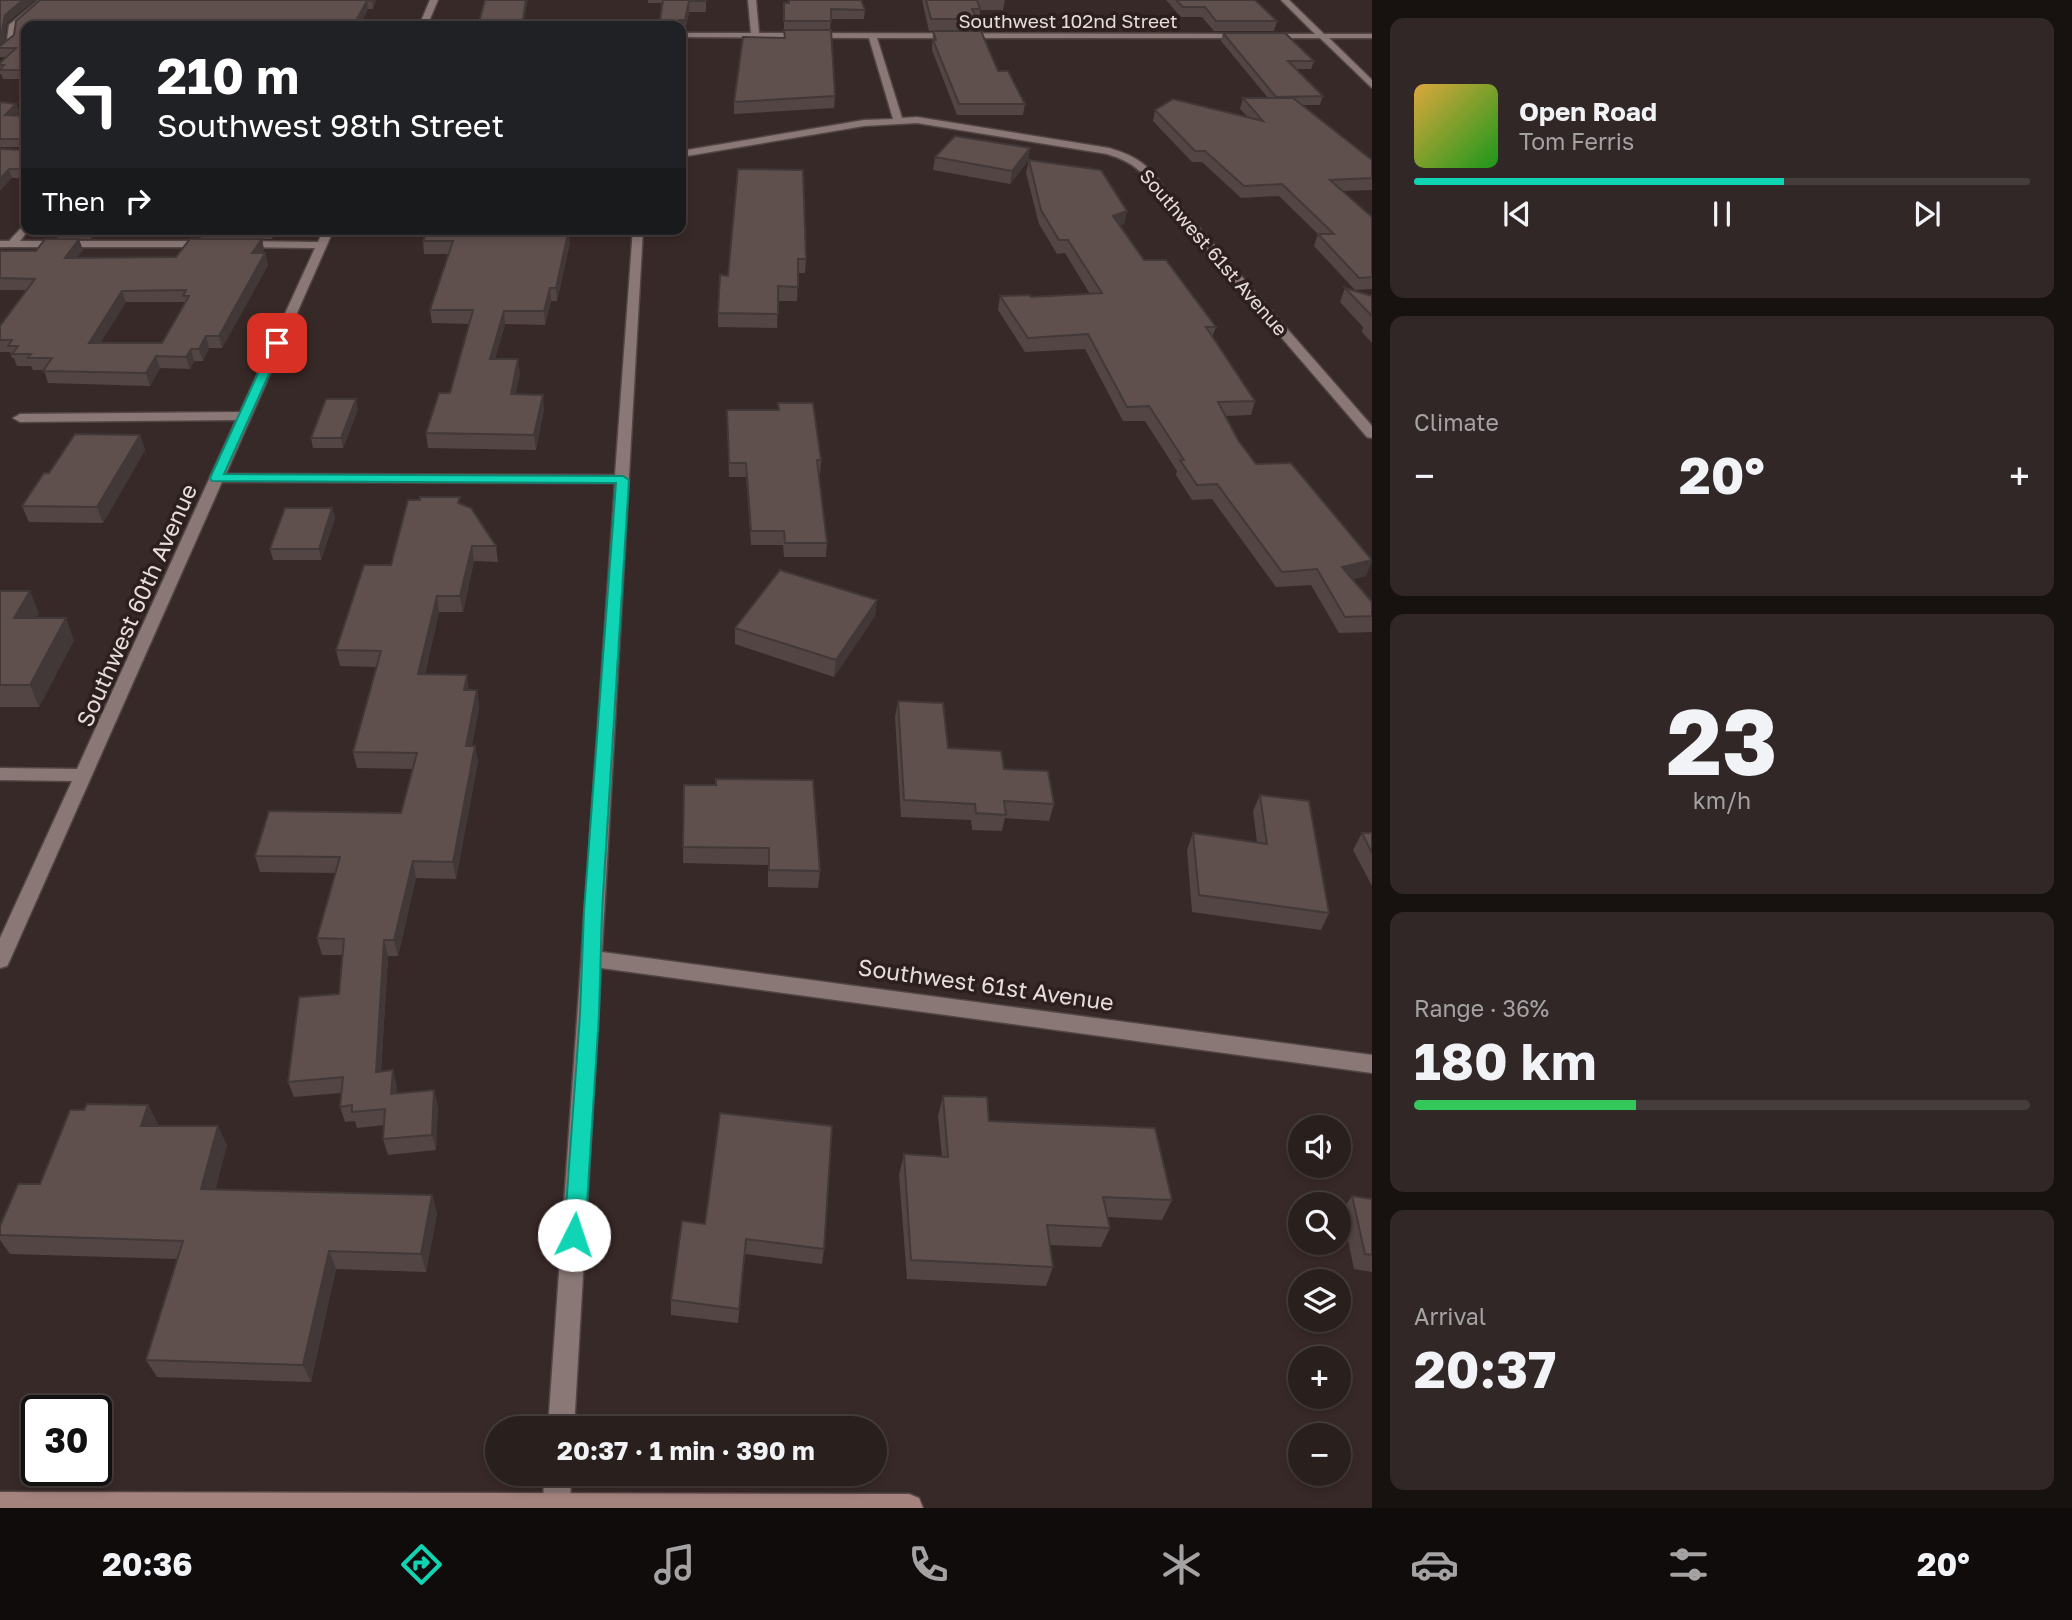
<!DOCTYPE html>
<html lang="en">
<head>
<meta charset="utf-8">
<style>
	body { margin:0; font-family:"Golos Text",sans-serif; background:#312726; color:#f1f3f6; height:100vh; display:flex; flex-direction:column; font-size:26px; white-space:nowrap }
	* { box-sizing:border-box; margin:0 }
	p { font-size:23px; color:#a5a2a4 }
	.icon { flex:none; width:38px; height:38px; fill:none; stroke:currentColor; stroke-width:2; stroke-linecap:round; stroke-linejoin:round }
	.map { position:relative; flex:1; overflow:hidden }
	.drawer { display:flex; flex-direction:column; gap:18px; padding:18px; background:#171110; width:700px }
	.drawer>* { flex:none }
	.guide { position:absolute; left:21px; top:21px; width:665px; height:214px; border-radius:14px; box-shadow:0 4px 10px #0003,0 0 0 2px #453d3b; background:#202124; color:#fff; overflow:hidden }
	.controls { position:absolute; left:1288px; top:1115px; display:grid; gap:14px }
	.controls a { display:grid; place-items:center; width:63px; height:63px; border-radius:50%; background:#291f1d; box-shadow:0 4px 10px #0003,0 0 0 2px #453d3b; font-size:35px }
	.speed { position:absolute; left:21px; top:1395px; display:flex; gap:14px; font-size:35px; font-weight:700; text-align:center }
	.speed>* { display:grid; place-content:center; width:91px; height:91px; border-radius:50%; background:#291f1d; box-shadow:0 4px 10px #0003,0 0 0 2px #453d3b; line-height:1 }
	.speed .limit { border:4px solid #111; border-radius:10px; background:#fff; color:#111 }
	.pin { position:absolute; display:grid; place-items:center; width:60px; height:60px; color:#fff; margin:-30px; border-radius:14px; box-shadow:0 4px 10px #0006 }
	.me { position:absolute; width:77px; margin:-38px; rotate:4deg; stroke-linejoin:round; filter:drop-shadow(0 0 5px #0008) }
	.turn { display:flex; align-items:center; gap:24px; height:147px; padding:0 21px; font-size:32px }
	.turn .icon { width:91px; height:91px; stroke-width:2.5 }
	.turn b { display:block; font-size:49px; line-height:60px }
	.then { display:flex; align-items:center; height:66px; padding:0 21px; background:#0003; gap:14px; font-size:26px }
	.big { font-size:52px; font-weight:700; line-height:1.1 }
	.drawer .widget { flex:1; display:flex; flex-direction:column; justify-content:center; gap:10px; min-width:0; padding:0 24px; border-radius:14px; background:#312726 }
	.drawer .dial { align-items:center; gap:0 }
	.dial b { font-size:91px; line-height:1 }
	.song { display:flex; align-items:center; gap:21px }
	.cover { width:84px; height:84px; border-radius:10px; background:linear-gradient(135deg,hsl(40 70% 55%),hsl(120 70% 35%)) }
	.played { height:7px; border-radius:4px; background:linear-gradient(90deg,#10d5b4 60%,#453d3b 60%) }
	.keys { display:flex; justify-content:space-around; direction:ltr }
	.heat { display:flex; justify-content:space-between; align-items:center; font-size:38px; direction:ltr }
	.charge { height:10px; border-radius:5px; background:linear-gradient(90deg,#34c759 36%,#453d3b 0) }
	.trip { position:absolute; left:485px; top:1416px; width:402px; height:70px; border-radius:35px; background:#291f1d; box-shadow:0 4px 10px #0003,0 0 0 2px #453d3b; font-weight:700; line-height:70px; text-align:center }
	.menu { display:flex; height:112px; justify-content:space-around; align-items:center; background:#100c0c; color:#a5a2a4 }
	.menu .icon { width:49px; height:49px }
	.menu .on { color:#10d5b4 }
	.menu b { font-size:32px; color:#f1f3f6 }
	main { display:flex; flex:1; min-height:0 }
	.map>svg:first-child { display:block }
	.lines { fill:none; stroke-linecap:round; stroke-linejoin:round }
	.street-casing { stroke:#524645; stroke-width:3 }
	.secondary-casing { stroke:#524645; stroke-width:3 }
	.street { fill:#897876; fill-rule:evenodd }
	.secondary { fill:#a4827e; fill-rule:evenodd }
	.wall { fill:#524543; fill-rule:evenodd }
	.shaded-wall { fill:#423837 }
	.building { fill:#5f504e; stroke:#423837; stroke-width:2; fill-rule:evenodd }
	.route { fill:#10d5b4; stroke:#0a8a75; stroke-width:2 }
	.labels { text-anchor:middle; dominant-baseline:central; stroke-width:7; stroke-linejoin:round; paint-order:stroke }
	.far-street-label { font-size:19px; fill:#e6dddc; stroke:#2d1f1e }
	.street-label { font-size:23px; fill:#e6dddc; stroke:#2d1f1e }
</style>
</head>
<body>
<main>
<div class="map">
<svg width="1372" height="1508" viewBox="0 0 1372 1508">
	<rect width="100%" height="100%" fill="#372927"/>
	<g class="lines">
		<defs>
			<g id="street">
				<polygon points="39,0 48,0 16,28 15,41 0,54 0,47 7,40 9,25"/>
				<polygon points="430,0 438,0 427,26 419,26"/>
				<path d="M748,0H756L759,33L1315,34L1281,0H1289L1324,34H1372V38H1329L1372,80V88L1320,38H877L902,118L917,117L1109,148C1139,157 1148,165 1166,190L1372,426V438L1367,437L1158,194C1142,171 1135,163 1107,154L917,123L864,126L681,157V151L864,120L893,119L869,38L681,37V33H751Z"/>
				<polygon points="26,223 26,229 29,229 20,241 210,241 215,244 210,247 0,247 0,241 9,241"/>
				<polygon points="324,229 334,229 226,474 615,475 633,229 643,229 602,952 1372,1055 1372,1073 601,968 574,1428 548,1428 615,483 222,482 10,960 7,966 0,968 0,938 72,781 0,780 0,768 77,769 236,420 20,422 13,418 20,414 240,412 315,248 241,247 236,244 241,241 318,242"/>
				<polygon points="545,1474 571,1474 570,1508 542,1508"/>
			</g>
			<polygon id="secondary" points="0,1492 909,1494 919,1498 923,1508 0,1508"/>
		</defs>
		<!-- street casing -->
		<use href="#street" class="street-casing"/>
		<!-- secondary casing -->
		<use href="#secondary" class="secondary-casing"/>
		<!-- street -->
		<use href="#street" class="street"/>
		<!-- secondary -->
		<use href="#secondary" class="secondary"/>
	</g>
	<!-- wall -->
	<g class="wall">
		<polygon points="40,0 376,0 373,9 368,9 359,26 26,26 26,79 3,79 1,74 0,74 0,63 7,57 0,57 0,46 14,35 16,21"/>
		<polygon points="648,0 706,0 706,12 689,12 685,30 683,31 683,40 663,3 648,3"/>
		<polygon points="789,0 865,10 864,19 831,19 830,30 835,96 834,108 734,114 734,102 784,38 784,3 789,3"/>
		<polygon points="922,0 1005,0 1003,10 980,10 979,20 977,20 975,31 998,71 1025,104 1023,115 957,115 932,50 933,31 929,31"/>
		<polygon points="1166,0 1255,0 1277,21 1274,31 1214,31 1202,17 1181,17"/>
		<polygon points="1223,33 1314,61 1311,69 1296,69 1323,96 1320,105 1302,105 1372,160 1372,190 1343,191 1372,217 1372,289 1355,290 1314,246 1318,234 1279,196 1241,198 1202,162 1192,162 1153,121 1155,110 1248,117 1240,109 1243,98 1268,98 1221,41"/>
		<polygon points="0,102 16,104 19,112 16,115 26,116 26,178 12,178 0,149 23,150 24,147 0,147"/>
		<polygon points="1030,148 1028,161 1010,184 933,170 935,157"/>
		<polygon points="1029,160 1127,211 1124,224 1120,225 1144,260 1216,327 1212,337 1255,401 1251,415 1225,416 1238,440 1256,464 1366,576 1352,579 1372,602 1372,632 1339,633 1311,585 1276,587 1212,499 1192,500 1176,475 1177,471 1145,421 1123,421 1085,349 1025,352 998,310 1000,296 1031,297 1090,294 1065,253 1057,254 1039,224 1026,173"/>
		<polygon points="738,169 806,259 805,273 798,273 797,301 778,301 777,328 718,327 718,313 728,276"/>
		<polygon points="55,229 98,229 91,239 58,239"/>
		<polygon points="199,229 278,229 272,239 201,239"/>
		<path d="M262,239L264,250L262,253H265L268,265L222,348H209L203,361H194L190,369L160,368L150,386L48,383L44,370H33L31,366H17L14,358H12L10,352H0V326L27,290H0V251L83,250L77,257H176ZM126,302H184L185,304L162,343H100Z"/>
		<polygon points="423,241 570,242 557,301 551,301 545,325 505,324 495,359 520,373 515,394 544,409 536,450 428,448 426,433 450,393 470,324 432,323 430,310 449,254 424,254"/>
		<polygon points="1345,288 1372,296 1372,343 1362,332 1363,327 1340,302"/>
		<polygon points="778,403 821,460 820,474 818,474 827,543 826,557 784,557 783,545 751,545 746,477 729,477 727,410 778,410"/>
		<polygon points="358,409 343,448 313,448 311,438"/>
		<polygon points="140,435 145,450 103,523 29,522 22,506 49,473"/>
		<polygon points="460,504 496,546 498,562 474,561 463,612 439,612 425,674 469,690 477,690 479,707 472,746 475,746 478,762 456,879 416,878 398,956 388,956 381,1072 397,1086 396,1093 438,1105 436,1150 388,1155 383,1139 384,1125 357,1128 355,1121 345,1122 340,1107 341,1093 294,1097 288,1082 339,994 343,955 322,955 317,938 336,873 260,872 255,856 401,813 413,769 357,768 353,752 376,667 340,666 336,650 391,565"/>
		<polygon points="332,508 335,518 321,560 273,560 270,549"/>
		<polygon points="0,591 39,613 36,618 74,640 39,707 0,707"/>
		<polygon points="877,600 875,616 834,677 735,644 735,628"/>
		<polygon points="898,701 948,748 1004,769 1054,804 1049,821 1005,818 1002,831 972,830 971,820 901,817 895,717"/>
		<polygon points="684,785 820,871 818,888 768,887 768,865 683,863"/>
		<polygon points="1260,795 1329,913 1321,930 1192,912 1187,850 1193,833 1257,842 1253,811"/>
		<polygon points="1362,833 1372,833 1372,886 1353,850"/>
		<polygon points="943,1096 989,1121 1172,1200 1162,1220 1108,1217 1110,1228 1101,1247 1050,1245 1053,1267 1046,1286 907,1279 899,1175 904,1154 942,1156 938,1116"/>
		<polygon points="148,1105 158,1124 157,1126 227,1145 215,1189 432,1195 437,1214 426,1272 336,1269 311,1382 157,1377 146,1360 177,1259 10,1254 0,1240 0,1226 40,1184 84,1110"/>
		<polygon points="1352,1196 1372,1199 1372,1272 1354,1269 1342,1211"/>
		<polygon points="682,1221 824,1249 822,1264 745,1254 738,1323 671,1315 671,1300"/>
	</g>
	<!-- shaded-wall -->
	<g class="shaded-wall">
		<polygon points="23,0 35,0 7,23 5,39 0,44 0,33 5,15"/>
		<polygon points="372,0 376,0 373,9"/>
		<polygon points="526,0 528,0 523,26 522,26"/>
		<polygon points="367,1 368,9 359,26 353,26"/>
		<polygon points="689,1 689,12 685,30 683,31 683,40 681,50 681,26 679,26 679,20"/>
		<polygon points="16,104 19,112 8,124 5,115"/>
		<polygon points="1030,148 1028,161 1010,184 1012,171"/>
		<polygon points="9,169 12,178 0,191 0,179"/>
		<polygon points="1127,211 1124,224 1110,229 1113,216"/>
		<polygon points="88,229 98,229 91,239"/>
		<polygon points="270,229 278,229 272,239"/>
		<polygon points="569,229 570,242 557,301 556,288"/>
		<polygon points="79,239 83,250 69,269 65,258"/>
		<polygon points="262,239 264,250 255,264 252,253"/>
		<polygon points="265,253 268,265 222,348 219,336"/>
		<polygon points="550,288 551,301 545,325 544,311"/>
		<polygon points="122,291 126,302 93,355 89,343"/>
		<polygon points="504,311 505,324 491,373 490,359"/>
		<polygon points="206,336 209,348 203,361 199,349"/>
		<polygon points="191,349 194,361 190,369 186,357"/>
		<polygon points="156,356 160,368 150,386 146,373"/>
		<polygon points="518,359 520,373 513,408 511,394"/>
		<polygon points="543,395 544,409 536,450 534,435"/>
		<polygon points="356,399 358,409 343,448 341,438"/>
		<polygon points="140,435 145,450 103,523 97,507"/>
		<polygon points="332,508 335,518 321,560 319,549"/>
		<polygon points="472,546 474,561 463,612 460,596"/>
		<polygon points="1372,561 1366,576 1336,583 1342,567"/>
		<polygon points="30,591 39,613 24,639 14,618"/>
		<polygon points="437,596 439,612 421,690 418,674"/>
		<polygon points="877,600 875,616 834,677 836,660"/>
		<polygon points="66,618 74,640 39,707 30,685"/>
		<polygon points="467,675 469,691 464,690"/>
		<polygon points="477,690 479,707 469,762 466,746"/>
		<polygon points="475,746 478,762 456,879 453,862"/>
		<polygon points="413,861 416,878 398,956 394,940"/>
		<polygon points="384,940 388,956 380,1088 376,1072"/>
		<polygon points="393,1070 397,1086 395,1109 391,1094"/>
		<polygon points="434,1090 438,1105 436,1150 432,1135"/>
		<polygon points="148,1105 158,1124 151,1146 141,1126"/>
		<polygon points="218,1126 227,1145 211,1208 201,1189"/>
		<polygon points="432,1195 437,1214 426,1272 421,1254"/>
		<polygon points="329,1251 336,1269 311,1382 303,1365"/>
	</g>
	<!-- building -->
	<g class="building">
		<polygon points="0,0 23,0 5,15 2,30 0,33"/>
		<polygon points="40,0 372,0 367,1 353,26 26,26 26,70 0,70 4,65 0,65 0,63 16,48 0,48 0,46 14,35 16,21"/>
		<polygon points="485,0 526,0 522,26 478,26"/>
		<polygon points="663,0 706,0 706,1 689,1 685,20 679,20 679,26 659,26"/>
		<polygon points="789,0 861,0 865,10 831,9 831,21 784,21 784,3 789,3"/>
		<polygon points="926,0 977,0 980,9 972,9 977,19 931,19"/>
		<polygon points="1176,0 1255,0 1277,21 1216,21 1205,7 1183,7"/>
		<polygon points="784,30 831,30 835,96 734,102 743,37 785,38"/>
		<polygon points="933,31 981,31 998,71 1008,71 1025,104 959,104 933,40 936,40"/>
		<polygon points="1223,33 1285,33 1314,61 1288,61 1323,96 1276,97"/>
		<polygon points="1243,98 1293,98 1372,160 1372,178 1330,180 1372,217 1372,277 1359,278 1318,234 1334,234 1282,184 1244,186 1205,151 1195,151 1155,110 1173,99 1263,121"/>
		<polygon points="0,102 16,104 5,115 26,116 26,169 9,169 0,179 0,149 23,150 26,141 23,139 0,139"/>
		<polygon points="955,136 1030,148 1012,171 935,157"/>
		<polygon points="1029,160 1101,170 1127,211 1113,216 1144,260 1166,260 1216,327 1206,327 1255,401 1218,402 1238,440 1256,464 1291,463 1372,560 1342,567 1372,602 1372,616 1345,617 1317,569 1282,572 1217,484 1197,485 1180,460 1184,460 1149,406 1127,407 1088,334 1028,338 1000,296 1029,295 1031,297 1102,293 1068,240 1059,240 1041,210"/>
		<polygon points="738,169 803,170 806,259 798,259 798,287 778,286 778,314 718,313 720,275 728,276"/>
		<polygon points="428,229 569,229 556,288 550,288 544,311 504,311 490,359 518,359 511,394 543,395 534,435 426,433 439,393 450,393 473,310 430,310 453,241 423,241"/>
		<path d="M45,239H79L65,258L176,257L190,239H262L252,253H265L219,336H206L199,349H191L186,357L156,356L146,373L43,371L52,358H28L31,354H12L18,346H8L12,340H0V326L35,279L0,278V251H36ZM186,290L183,296H189L162,343H89L122,291Z"/>
		<polygon points="1345,288 1372,296 1372,316"/>
		<polygon points="326,399 356,399 341,438 311,438"/>
		<polygon points="778,403 813,403 821,460 817,460 827,543 785,543 784,531 751,531 746,463 729,463 727,410 779,410"/>
		<polygon points="75,434 140,435 97,507 22,506 44,473 49,473"/>
		<polygon points="420,497 460,497 458,503 471,508 496,546 472,546 460,596 437,596 418,674 467,675 464,690 477,690 466,746 475,746 453,862 413,861 394,940 384,940 376,1072 393,1070 391,1094 434,1090 432,1135 383,1139 385,1109 352,1112 352,1105 340,1107 343,1077 288,1082 299,997 339,994 344,939 317,938 340,857 255,856 269,811 401,813 417,753 353,752 381,651 336,650 364,565 391,565 408,500 420,500"/>
		<polygon points="285,508 332,508 319,549 270,549"/>
		<polygon points="780,570 877,600 836,660 735,628"/>
		<polygon points="0,591 30,591 14,618 66,618 30,685 0,685"/>
		<polygon points="898,701 943,703 948,748 1001,751 1004,769 1048,771 1054,804 1004,801 1006,815 976,813 975,804 904,800"/>
		<polygon points="716,779 813,780 820,871 769,870 769,848 683,847 684,785 716,785"/>
		<polygon points="1260,795 1309,801 1329,913 1199,895 1193,833 1267,844"/>
		<polygon points="1362,833 1372,833 1372,853"/>
		<polygon points="943,1096 987,1097 989,1121 1155,1128 1172,1200 1103,1197 1110,1228 1047,1225 1053,1267 911,1260 904,1154 948,1157"/>
		<polygon points="87,1104 148,1105 141,1126 218,1126 201,1189 432,1195 421,1254 329,1251 303,1365 146,1360 183,1241 0,1235 0,1226 18,1184 40,1184 70,1110 84,1110"/>
		<polygon points="720,1113 832,1126 824,1249 746,1239 739,1309 671,1300 682,1221 705,1224"/>
		<polygon points="1352,1196 1372,1199 1372,1255 1365,1254"/>
	</g>
	<!-- route -->
	<polygon class="route" points="277,339 283,343 224,474 623,476 629,480 602,911 599,1015 585,1235 582,1243 574,1246 567,1243 564,1235 580,1015 584,911 616,483 212,481 210,478 272,343"/>
	<g class="labels">
		<!-- far-street labels -->
		<g class="far-street-label">
			<text x="1068" y="20">Southwest 102nd Street</text>
			<text transform="translate(1214 252) rotate(49)">Southwest 61st Avenue</text>
		</g>
		<!-- street labels -->
		<g class="street-label">
			<text transform="translate(136 605) rotate(-66)">Southwest 60th Avenue</text>
			<text transform="translate(986 984) rotate(8)">Southwest 61st Avenue</text>
		</g>
	</g>
</svg>
<div class="controls">
<a><svg class="icon" aria-label="sound" viewBox="0 0 24 24"><path d="M4 9h4l5-4v14l-5-4H4zM17 9q2 3 0 6"/></svg></a>
<a><svg class="icon" aria-label="search" viewBox="0 0 24 24"><circle cx="10" cy="10" r="6"/><path d="M15 15l6 6"/></svg></a>
<a><svg class="icon" aria-label="layers" viewBox="0 0 24 24"><path d="M12 4l9 5-9 5-9-5zM3 14l9 5 9-5"/></svg></a>
<a>+</a>
<a>−</a>
</div>
<div class="speed"><div class="limit">30</div></div>
<div class="pin" style="left:277px;top:343px;background:#d93025"><svg class="icon" aria-label="arrive" viewBox="0 0 24 24"><path d="M6 21V4h12l-3 4 3 4H6"/></svg></div>
<svg class="me" style="left:574px;top:1235px" viewBox="-20 -20 40 40"><circle r="19" fill="#fff"/><path d="M0-13L10 11 0 6-10 11z" fill="#10d5b4"/></svg>
<div class="trip">20:37 · 1 min · 390 m</div>
<div class="guide">
<div class="turn"><svg class="icon" aria-label="left" viewBox="0 0 24 24"><path d="M17 20v-9H6M10 6l-5 5 5 5"/></svg><div><b>210 m</b>Southwest 98th Street</div></div>
<div class="then">Then<svg class="icon" aria-label="right" viewBox="0 0 24 24"><path d="M7 20v-9h11M14 6l5 5-5 5"/></svg></div>
</div>
</div>
<section class="drawer">
<div class="widget">
<div class="song"><i class="cover"></i><div><b>Open Road</b><p>Tom Ferris</p></div></div>
<div class="played"></div>
<div class="keys"><svg class="icon" aria-label="previous" viewBox="0 0 24 24"><path d="M18 5L8 12l10 7zM5 5v14"/></svg><svg class="icon" aria-label="pause" viewBox="0 0 24 24"><path d="M8 5v14M16 5v14"/></svg><svg class="icon" aria-label="next" viewBox="0 0 24 24"><path d="M6 5l10 7-10 7zM19 5v14"/></svg></div>
</div>
<div class="widget"><p>Climate</p>
<div class="heat"><a>−</a><b class="big">20°</b><a>+</a></div>
</div>
<div class="widget dial"><b>23</b><p>km/h</p></div>
<div class="widget"><p>Range · 36%</p><b class="big">180 km</b><div class="charge"></div></div>
<div class="widget"><p>Arrival</p><b class="big">20:37</b></div>
</section>
</main>
<nav class="menu">
<b>20:36</b>
<svg class="icon on" aria-label="directions" viewBox="0 0 24 24"><path d="M12 3l9 9-9 9-9-9zM9 14v-3h6M13 9l2 2-2 2"/></svg>
<svg class="icon" aria-label="music" viewBox="0 0 24 24"><path d="M9 18V5l10-2v13"/><circle cx="6" cy="18" r="3"/><circle cx="16" cy="16" r="3"/></svg>
<svg class="icon" aria-label="phone" viewBox="0 0 24 24"><path d="M5 4h4l2 5-3 2q2 4 5 5l2-3 5 2v4C11 20 4 13 5 4z"/></svg>
<svg class="icon" aria-label="climate" viewBox="0 0 24 24"><path d="M12 3v18M4 7l16 10M4 17L20 7"/></svg>
<svg class="icon" aria-label="car" viewBox="0 0 24 24"><path d="M5 17H2v-5l4-1 3-4h7l3 4 3 1v5h-3M9 17h6M6 11h13"/><circle cx="7" cy="17" r="2"/><circle cx="17" cy="17" r="2"/></svg>
<svg class="icon" aria-label="filters" viewBox="0 0 24 24"><path d="M4 7h16M4 17h16"/><circle cx="9" cy="7" r="2"/><circle cx="15" cy="17" r="2"/></svg>
<b>20°</b>
</nav>
</body>
</html>
